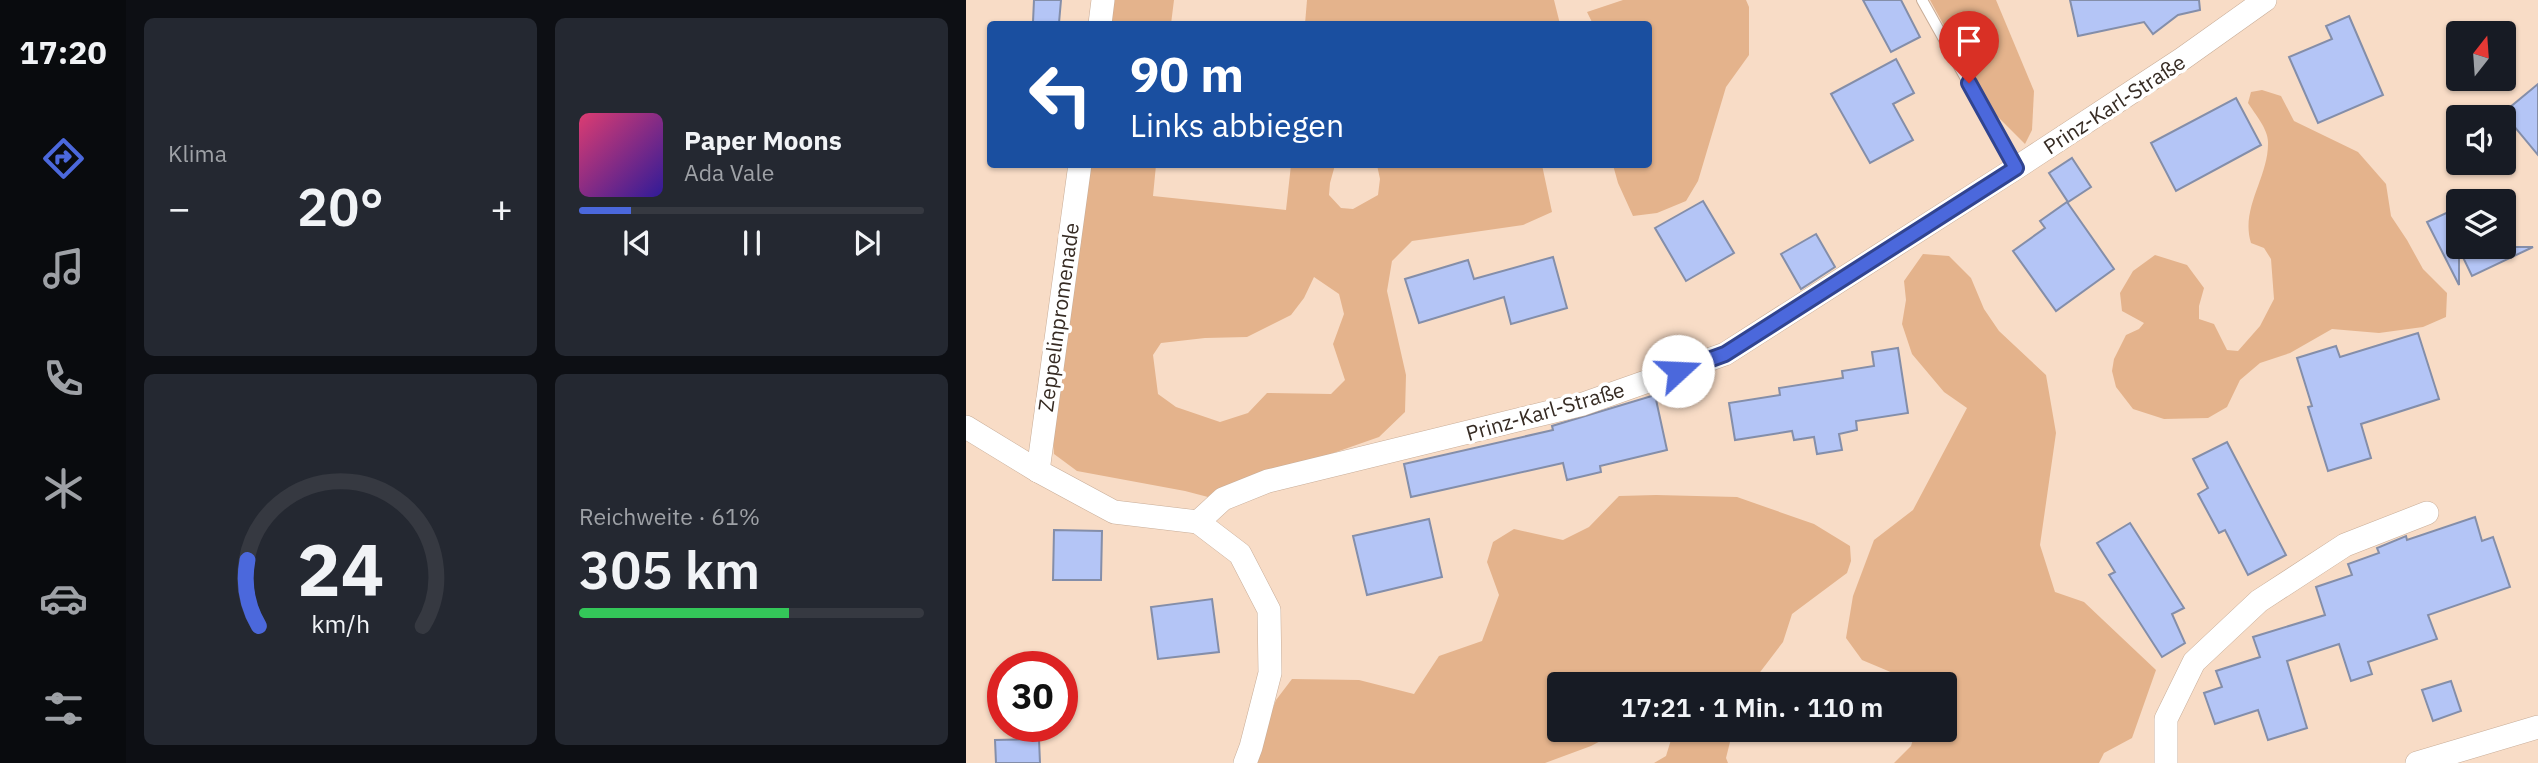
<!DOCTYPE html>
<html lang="de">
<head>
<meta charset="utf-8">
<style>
	body { margin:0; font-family:"IBM Plex Sans",sans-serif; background:#242831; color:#f1f3f6; height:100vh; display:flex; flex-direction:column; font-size:26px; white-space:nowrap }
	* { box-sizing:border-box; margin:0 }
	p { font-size:23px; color:#9ea1a6 }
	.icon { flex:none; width:38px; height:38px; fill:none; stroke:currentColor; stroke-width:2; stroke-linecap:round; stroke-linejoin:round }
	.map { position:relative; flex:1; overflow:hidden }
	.details { display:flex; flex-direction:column; gap:18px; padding:18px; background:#0d0f14; width:840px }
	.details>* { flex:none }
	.guide { position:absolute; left:21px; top:21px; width:665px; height:147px; border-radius:7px; box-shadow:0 2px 5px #0004; background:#1a4fa0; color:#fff; overflow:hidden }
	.needle { width:46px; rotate:17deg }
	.tools { position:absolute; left:1480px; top:21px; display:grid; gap:14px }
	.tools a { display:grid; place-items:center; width:70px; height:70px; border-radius:7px; background:#171b24; box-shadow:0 2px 5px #0004; font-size:35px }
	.speed { position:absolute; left:21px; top:651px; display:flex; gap:14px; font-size:35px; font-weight:700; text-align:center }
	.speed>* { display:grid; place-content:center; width:91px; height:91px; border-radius:50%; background:#171b24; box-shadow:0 2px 5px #0004; line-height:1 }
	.speed .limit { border:10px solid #d22; background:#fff; color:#111 }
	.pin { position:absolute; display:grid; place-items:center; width:60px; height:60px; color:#fff; margin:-72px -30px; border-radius:50% 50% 50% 0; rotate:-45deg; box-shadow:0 0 7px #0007 }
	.pin .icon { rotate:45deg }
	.me { position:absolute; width:77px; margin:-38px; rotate:70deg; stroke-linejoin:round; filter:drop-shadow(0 0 5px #0008) }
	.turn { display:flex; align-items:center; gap:24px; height:147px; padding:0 28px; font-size:32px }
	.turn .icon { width:91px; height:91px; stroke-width:2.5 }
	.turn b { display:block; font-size:49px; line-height:60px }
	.big { font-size:52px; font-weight:600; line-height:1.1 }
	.details .tile { flex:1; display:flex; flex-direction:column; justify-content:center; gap:10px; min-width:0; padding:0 24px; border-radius:10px; background:#242831 }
	.details .dial { align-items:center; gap:0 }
	.dial svg { height:182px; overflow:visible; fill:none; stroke:#363941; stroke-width:7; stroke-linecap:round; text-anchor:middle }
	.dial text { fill:#f1f3f6; stroke:none }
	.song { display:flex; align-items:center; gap:21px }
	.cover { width:84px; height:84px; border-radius:10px; background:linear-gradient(135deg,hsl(340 70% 55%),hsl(250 70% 35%)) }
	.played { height:7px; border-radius:4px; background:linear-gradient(90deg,#4b68dc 15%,#363941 15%) }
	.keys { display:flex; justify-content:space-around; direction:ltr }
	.heat { display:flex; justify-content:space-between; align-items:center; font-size:38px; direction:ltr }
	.charge { height:10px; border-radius:5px; background:linear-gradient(90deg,#34c759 61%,#363941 0) }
	.details .tiles { flex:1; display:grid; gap:18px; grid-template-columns:repeat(2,1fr) }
	.trip { position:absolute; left:581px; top:672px; width:410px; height:70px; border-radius:7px; background:#171b24; box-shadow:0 2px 5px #0004; font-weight:600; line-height:70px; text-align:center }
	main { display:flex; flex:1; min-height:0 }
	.dock { display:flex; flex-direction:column; width:126px; justify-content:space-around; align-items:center; background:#090b0e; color:#9ea1a6 }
	.dock .icon { width:49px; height:49px }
	.dock .selected { color:#4b68dc }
	.dock b { font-size:32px; color:#f1f3f6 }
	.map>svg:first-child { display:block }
	.green { fill:#e4b38c; fill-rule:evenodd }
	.building { fill:#b4c5f6; stroke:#848ea9; stroke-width:2 }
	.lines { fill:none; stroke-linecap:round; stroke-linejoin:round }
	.service-casing { stroke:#c8ad98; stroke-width:12 }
	.minor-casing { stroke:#c8ad98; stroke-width:24 }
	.service { stroke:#fff; stroke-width:10 }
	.minor { stroke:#fff; stroke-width:23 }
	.route-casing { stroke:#31448f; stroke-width:18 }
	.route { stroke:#4b68dc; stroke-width:12 }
	.labels { text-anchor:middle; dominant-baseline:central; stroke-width:7; stroke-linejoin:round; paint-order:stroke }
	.street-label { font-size:21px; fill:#362b23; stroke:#fff }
</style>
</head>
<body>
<main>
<nav class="dock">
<b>17:20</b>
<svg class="icon selected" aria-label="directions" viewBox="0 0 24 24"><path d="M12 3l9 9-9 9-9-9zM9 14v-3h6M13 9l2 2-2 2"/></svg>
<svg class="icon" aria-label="music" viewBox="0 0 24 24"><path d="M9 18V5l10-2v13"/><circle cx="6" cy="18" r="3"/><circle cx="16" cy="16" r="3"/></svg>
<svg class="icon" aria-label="phone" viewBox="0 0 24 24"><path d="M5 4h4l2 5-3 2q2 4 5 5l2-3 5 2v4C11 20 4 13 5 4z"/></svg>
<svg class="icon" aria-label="climate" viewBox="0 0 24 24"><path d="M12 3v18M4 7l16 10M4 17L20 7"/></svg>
<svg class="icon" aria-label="car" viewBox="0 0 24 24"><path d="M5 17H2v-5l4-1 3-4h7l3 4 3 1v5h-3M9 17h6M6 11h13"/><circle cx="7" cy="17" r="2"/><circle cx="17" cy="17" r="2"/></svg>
<svg class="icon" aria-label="filters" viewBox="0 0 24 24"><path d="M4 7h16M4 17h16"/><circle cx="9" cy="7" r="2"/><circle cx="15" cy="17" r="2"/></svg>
</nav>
<section class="details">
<div class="tiles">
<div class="tile"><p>Klima</p>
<div class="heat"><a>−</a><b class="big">20°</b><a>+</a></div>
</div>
<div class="tile">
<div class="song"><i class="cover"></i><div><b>Paper Moons</b><p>Ada Vale</p></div></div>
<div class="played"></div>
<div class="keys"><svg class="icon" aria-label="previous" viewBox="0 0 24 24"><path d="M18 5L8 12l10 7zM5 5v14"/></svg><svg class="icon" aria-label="pause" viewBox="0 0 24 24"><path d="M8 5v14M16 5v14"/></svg><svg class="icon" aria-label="next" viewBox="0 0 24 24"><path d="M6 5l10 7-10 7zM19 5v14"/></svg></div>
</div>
<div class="tile dial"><svg viewBox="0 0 100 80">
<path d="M14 69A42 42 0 1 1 86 69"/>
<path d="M14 69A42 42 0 0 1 9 40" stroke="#4b68dc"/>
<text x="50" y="56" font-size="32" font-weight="700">24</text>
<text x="50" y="72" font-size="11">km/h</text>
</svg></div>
<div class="tile"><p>Reichweite · 61%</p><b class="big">305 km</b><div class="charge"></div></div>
</div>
</section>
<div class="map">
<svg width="1572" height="763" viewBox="0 0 1572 763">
	<rect width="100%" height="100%" fill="#f8dcc6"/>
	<!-- green -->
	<g class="green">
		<polygon points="144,0 208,0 205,24 141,24"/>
		<polygon points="341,0 588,0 594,24 339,24"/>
		<polygon points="657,0 780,0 783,7 783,55 760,87 732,181 720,201 691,213 667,216 652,183 647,165 682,164 682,24 627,24 621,12"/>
		<polygon points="964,0 1030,0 1068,91 1066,130 1059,144 1023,108"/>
		<path d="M1296,90L1315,96L1328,121L1392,152L1420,184L1425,216L1441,240L1457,269L1481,293L1480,317L1457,327L1413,333L1366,329L1324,353L1294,363L1274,380L1261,407L1242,418L1198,419L1167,409L1150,387L1146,371L1148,359L1160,335L1173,329L1178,323L1156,311L1154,293L1167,271L1189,255L1221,265L1238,288L1233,306V319L1248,324L1261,350L1272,351L1294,326L1308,299L1305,259L1298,248L1285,243C1274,208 1303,177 1302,142C1302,129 1289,114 1282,103L1285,92Z"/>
		<path d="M120,165H190L187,196L320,210L325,165H369L364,183L363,195L375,208L387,209L412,195L414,179L411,165H576L586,212L557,225L446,241L426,261L421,291L440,375L439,412L413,437L242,497L219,491L111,471L88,454L85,417ZM348,277L373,294L378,314L367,344L379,380L365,394L301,393L282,413L254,422L210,407L192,394L187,355L195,343L239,338L281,337L325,315L338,298Z"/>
		<polygon points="957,254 983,256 1005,278 1018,309 1033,331 1080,375 1090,433 1074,545 1089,592 1118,602 1190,670 1166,738 1138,753 1133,763 928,763 945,746 950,730 978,730 978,684 947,684 946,681 896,660 880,638 887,596 908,540 947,510 1001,408 978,392 946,354 936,324 940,300 938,281"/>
		<polygon points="690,495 771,497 848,524 884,546 885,561 881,573 826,614 817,642 785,684 665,684 658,682 657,684 593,684 593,730 646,730 644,736 625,746 579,763 286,763 310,700 326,679 393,680 448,694 473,656 516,641 533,595 521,562 527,542 548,529 597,540 623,527 653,496"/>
		<polygon points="708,730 767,730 760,758 762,763 688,763 700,756"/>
	</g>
	<!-- building -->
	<g class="building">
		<polygon points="68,0 95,0 93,23 67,22"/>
		<polygon points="897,0 935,0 954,37 925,52"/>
		<polygon points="1104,0 1233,0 1234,10 1212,15 1187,34 1178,22 1112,36"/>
		<polygon points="1383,16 1417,95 1352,123 1323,57 1366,39 1360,26"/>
		<polygon points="930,59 948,93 927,104 947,140 904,163 865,94"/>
		<polygon points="1572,84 1572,155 1537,113"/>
		<polygon points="1270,98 1295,145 1210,191 1185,143"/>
		<polygon points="1106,158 1125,187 1102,202 1083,173"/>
		<polygon points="737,201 768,253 720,281 689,228"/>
		<polygon points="1101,202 1148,269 1090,311 1047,251 1079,228 1074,221"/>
		<polygon points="1493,207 1493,247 1567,247 1506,276 1493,249 1493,285 1461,222"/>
		<polygon points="850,234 869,267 835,289 815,254"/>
		<polygon points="587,257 601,308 545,324 538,297 453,323 439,279 502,260 508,279"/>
		<polygon points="1452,333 1473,399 1395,424 1405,458 1362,471 1342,407 1346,406 1331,358 1370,346 1374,357"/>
		<polygon points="932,348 942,413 890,421 891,430 873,434 876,450 851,454 848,437 828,440 826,431 769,440 763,403 814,395 813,388 877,378 876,371 908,366 906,352"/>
		<polygon points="689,395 701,450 634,466 635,472 601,480 597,463 445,497 438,464 587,430 586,426"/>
		<polygon points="1261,442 1320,555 1282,575 1259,530 1253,533 1232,494 1242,488 1227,459"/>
		<polygon points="1509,517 1516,541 1527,537 1544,587 1462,615 1471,639 1402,662 1406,674 1385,681 1373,644 1321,661 1341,728 1302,740 1292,710 1249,724 1238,693 1256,687 1250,671 1294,657 1287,637 1359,615 1350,587 1386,575 1382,564 1413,553 1411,548 1440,536 1441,540"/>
		<polygon points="463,519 476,577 401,595 387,536"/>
		<polygon points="1164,523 1218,608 1206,614 1219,643 1196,657 1143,575 1149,572 1131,543"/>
		<polygon points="88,530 136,531 135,580 87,580"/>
		<polygon points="246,599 253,652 192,659 185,607"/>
		<polygon points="1485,681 1495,711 1467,721 1456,690"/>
		<polygon points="73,739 74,763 30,763 29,740"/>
	</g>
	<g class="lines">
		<defs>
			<polyline id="service" points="956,0 1050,168"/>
			<g id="minor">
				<polyline points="134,24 137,0"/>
				<polyline points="0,427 72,471 148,512 232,522 257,499 302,481 617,404 759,354 1050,168 1216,59 1299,0"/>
				<polyline points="72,471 114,164"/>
				<polyline points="232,522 274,554 303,610 304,673 285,747 279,763"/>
				<polyline points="1200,763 1200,719 1228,662 1293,601 1379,545 1461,513"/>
				<polyline points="1451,763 1572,727"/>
			</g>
		</defs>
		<!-- service casing -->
		<use href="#service" class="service-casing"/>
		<!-- minor casing -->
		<use href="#minor" class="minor-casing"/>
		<!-- service -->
		<use href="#service" class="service"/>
		<!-- minor -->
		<use href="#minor" class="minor"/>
	</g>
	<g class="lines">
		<defs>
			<polyline id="route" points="712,371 759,354 1050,168 1003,83"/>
		</defs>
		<!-- route casing -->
		<use href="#route" class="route-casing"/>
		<!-- route -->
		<use href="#route" class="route"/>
	</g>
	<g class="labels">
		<!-- street labels -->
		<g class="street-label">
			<text transform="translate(1148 104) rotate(-33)">Prinz-Karl-Straße</text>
			<text transform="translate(92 317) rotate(-82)">Zeppelinpromenade</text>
			<text transform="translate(579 411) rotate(-16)">Prinz-Karl-Straße</text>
		</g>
	</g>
</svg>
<div class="tools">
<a><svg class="needle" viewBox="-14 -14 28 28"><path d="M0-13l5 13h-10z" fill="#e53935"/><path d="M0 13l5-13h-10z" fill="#9ea1a6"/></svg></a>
<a><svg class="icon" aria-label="sound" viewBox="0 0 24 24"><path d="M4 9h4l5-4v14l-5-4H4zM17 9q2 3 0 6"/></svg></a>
<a><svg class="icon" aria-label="layers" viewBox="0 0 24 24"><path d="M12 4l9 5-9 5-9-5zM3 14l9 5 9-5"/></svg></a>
</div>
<div class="speed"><div class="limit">30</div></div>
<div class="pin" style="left:1003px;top:83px;background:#d93025"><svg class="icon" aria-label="arrive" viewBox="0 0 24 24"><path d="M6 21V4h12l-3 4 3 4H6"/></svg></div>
<svg class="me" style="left:712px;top:371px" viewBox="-20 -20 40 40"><circle r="19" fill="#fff"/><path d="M0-13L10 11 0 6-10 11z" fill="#4b68dc"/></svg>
<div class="trip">17:21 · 1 Min. · 110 m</div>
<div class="guide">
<div class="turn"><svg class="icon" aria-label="left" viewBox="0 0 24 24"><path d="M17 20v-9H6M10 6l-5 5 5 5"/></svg><div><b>90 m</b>Links abbiegen</div></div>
</div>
</div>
</main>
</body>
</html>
